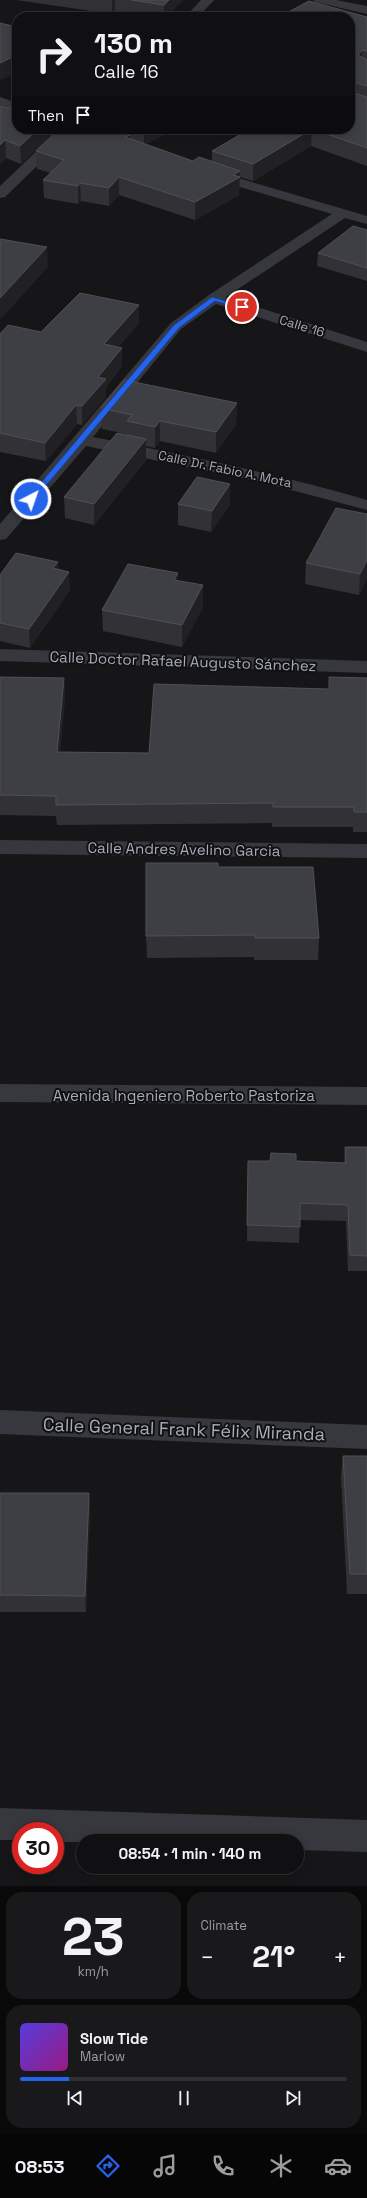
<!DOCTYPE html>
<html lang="en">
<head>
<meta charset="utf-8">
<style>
	body { margin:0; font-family:"Space Grotesk",sans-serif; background:#19191b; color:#f1f3f6; height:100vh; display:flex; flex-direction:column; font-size:15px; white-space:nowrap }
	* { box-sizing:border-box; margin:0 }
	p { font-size:13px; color:#9c9d9f }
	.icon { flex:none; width:22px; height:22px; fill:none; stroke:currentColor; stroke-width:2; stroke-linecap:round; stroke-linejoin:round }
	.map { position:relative; height:1886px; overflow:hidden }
	.panel { display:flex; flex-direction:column; gap:6px; padding:6px; background:#09090a; flex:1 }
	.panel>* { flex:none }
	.hud { position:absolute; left:12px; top:12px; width:343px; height:122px; border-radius:16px; box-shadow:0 2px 10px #0003,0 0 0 1px #303032; background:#101012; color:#f1f3f6; overflow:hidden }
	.speed { position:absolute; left:12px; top:1822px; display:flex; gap:8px; font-size:20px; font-weight:700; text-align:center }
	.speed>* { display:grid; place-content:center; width:52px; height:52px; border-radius:50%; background:#101012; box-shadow:0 2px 10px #0003,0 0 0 1px #303032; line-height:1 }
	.speed .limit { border:6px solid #d22; background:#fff; color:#111 }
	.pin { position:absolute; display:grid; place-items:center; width:34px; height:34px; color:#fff; margin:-17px; border:2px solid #fff; border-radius:50%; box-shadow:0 1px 4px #0007 }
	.me { position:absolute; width:44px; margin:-22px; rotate:41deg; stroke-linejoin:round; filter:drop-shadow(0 0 3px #0008) }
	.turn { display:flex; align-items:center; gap:14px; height:84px; padding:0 16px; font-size:18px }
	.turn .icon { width:52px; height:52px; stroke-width:2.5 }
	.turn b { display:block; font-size:28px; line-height:34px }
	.then { display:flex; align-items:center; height:38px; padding:0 16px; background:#0003; gap:8px; font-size:15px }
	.big { font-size:30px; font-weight:800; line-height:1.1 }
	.panel .widget { flex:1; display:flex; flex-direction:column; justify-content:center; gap:6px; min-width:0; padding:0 14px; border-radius:16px; background:#19191b }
	.panel .dial { align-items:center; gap:0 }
	.dial b { font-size:52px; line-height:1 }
	.song { display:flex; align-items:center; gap:12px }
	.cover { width:48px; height:48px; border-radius:6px; background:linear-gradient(135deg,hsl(250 70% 55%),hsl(310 70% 35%)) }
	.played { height:4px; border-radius:2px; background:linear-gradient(90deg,#2563eb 15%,#303032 15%) }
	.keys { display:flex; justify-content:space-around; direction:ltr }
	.heat { display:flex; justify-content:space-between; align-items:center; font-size:22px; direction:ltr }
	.panel .tiles { flex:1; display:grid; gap:6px; grid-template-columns:1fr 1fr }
	.widget:last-child { grid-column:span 2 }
	.trip { position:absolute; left:76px; top:1834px; width:228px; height:40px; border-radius:20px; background:#101012; box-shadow:0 2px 10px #0003,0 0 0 1px #303032; font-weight:800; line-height:40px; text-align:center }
	.tab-bar { display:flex; height:64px; justify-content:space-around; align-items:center; background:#060607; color:#9c9d9f }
	.tab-bar .icon { width:28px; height:28px }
	.tab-bar .selected { color:#2563eb }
	.tab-bar b { font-size:18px; color:#f1f3f6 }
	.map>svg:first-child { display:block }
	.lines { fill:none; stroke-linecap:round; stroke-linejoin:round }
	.minor { fill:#37383e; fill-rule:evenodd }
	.wall { fill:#323236 }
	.shaded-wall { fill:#212124 }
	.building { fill:#3e3f44; stroke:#4f5056 }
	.route { fill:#2563eb; stroke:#184099 }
	.labels { text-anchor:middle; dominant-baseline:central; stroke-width:4; stroke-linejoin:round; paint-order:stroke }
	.far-street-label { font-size:13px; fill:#a7acb9; stroke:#111113 }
	.street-label { font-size:15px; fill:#a7acb9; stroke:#111113 }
	.near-street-label { font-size:18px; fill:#a7acb9; stroke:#111113 }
</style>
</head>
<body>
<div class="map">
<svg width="367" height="1886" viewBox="0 0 367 1886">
	<rect width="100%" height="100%" fill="#161618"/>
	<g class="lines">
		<!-- minor -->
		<g class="minor">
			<polygon points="201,0 214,0 198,17 185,17"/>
			<polygon points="313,0 336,0 367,6 367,14 315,2"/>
			<polygon points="0,97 17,103 17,111 0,105"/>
			<polygon points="60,129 75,129 5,197 0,198 0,186"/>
			<path d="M211,170L367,216V224L345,218L226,297L367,342V352L216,304L181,329L93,437C185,455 277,474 367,500V510L261,482L86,446L6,539L0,540V524L171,323L209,295L332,214L206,177L204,174Z"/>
			<polygon points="0,649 367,661 367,673 0,661"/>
			<polygon points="0,840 367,844 367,858 0,854"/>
			<polygon points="0,1084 367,1087 367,1105 0,1102"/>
			<polygon points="0,1410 367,1425 367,1449 0,1434"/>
			<polygon points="0,1808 367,1820 367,1852 297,1850 297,1841 55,1842 55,1831 21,1831 21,1840 0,1840"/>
		</g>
	</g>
	<!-- wall -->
	<g class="wall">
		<polygon points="16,0 183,0 166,17 151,17 115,12 112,14"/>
		<polygon points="350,17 367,17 367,166 311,146 253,181 240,177 239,195 195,220 119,195 109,206 81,201 78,204 44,198 43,180 51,173 37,169 36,151 59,129 176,129 146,144 193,161 212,162 212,151 247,130 243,129 350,129"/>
		<polygon points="0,106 17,129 52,129 53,134 21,164 6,158 0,164"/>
		<polygon points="367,230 367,281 317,266 318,253"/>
		<polygon points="139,305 139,323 118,347 122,348 122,366 106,387 106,397 82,425 77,424 46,461 0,452 0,334 41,332"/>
		<polygon points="237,403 236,424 216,453 160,441 155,448 146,446 146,460 94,525 65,518 64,497 127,435 127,434 102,429 101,408"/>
		<polygon points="230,484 230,505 211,532 178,525 178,504"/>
		<polygon points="367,514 367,578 359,595 305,584 306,563"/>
		<polygon points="58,562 58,570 70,590 30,648 0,641 0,575"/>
		<polygon points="178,573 178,581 203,607 182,647 103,631 102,610"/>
		<polygon points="0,677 64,678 65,698 60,752 149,753 329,689 329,677 367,678 367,832 353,832 353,827 272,827 272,823 57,825 56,816 0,815"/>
		<polygon points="218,867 319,938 318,960 254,960 254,957 147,958 146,936"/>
		<polygon points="345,1147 367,1147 367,1271 348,1271 346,1221 300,1220 299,1243 247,1241 248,1161 296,1161 344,1163"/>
		<polygon points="343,1456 367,1456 367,1594 347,1594 341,1476"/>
		<polygon points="0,1493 89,1493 90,1511 86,1612 0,1612"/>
	</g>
	<!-- shaded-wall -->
	<g class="shaded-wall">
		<polygon points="112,0 115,0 115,12 112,14"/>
		<polygon points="169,0 183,0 166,17 164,17 164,5"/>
		<polygon points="362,50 361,66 358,55"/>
		<polygon points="17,55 17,73 0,80 0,63"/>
		<polygon points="351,81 350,98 350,82"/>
		<polygon points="38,129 52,129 53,134 21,164 20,146"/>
		<polygon points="144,129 176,129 144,145"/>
		<polygon points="312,129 311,146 253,181 253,164"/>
		<polygon points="130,135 130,152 125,137"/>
		<polygon points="5,140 6,158 0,164 0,145"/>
		<polygon points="240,171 239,195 195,220 195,202"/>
		<polygon points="119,177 119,195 109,206 109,188"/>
		<polygon points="80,183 81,201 78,204 78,186"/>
		<polygon points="47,247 48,267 0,320 0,298"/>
		<polygon points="139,305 139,323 104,362 104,344"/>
		<polygon points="122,348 122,366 106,387 106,397 82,425 82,406 98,377"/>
		<polygon points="237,403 236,424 216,453 216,432"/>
		<polygon points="76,405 77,424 46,461 45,443"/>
		<polygon points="160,421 160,441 155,448 155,427"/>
		<polygon points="146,439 146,460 94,525 94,504"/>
		<polygon points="230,484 230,505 211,532 212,511"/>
		<polygon points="367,560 367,578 359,595 360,574"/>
		<polygon points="58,562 59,580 53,568"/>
		<polygon points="69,572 70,590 30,648 29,629"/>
		<polygon points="178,573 178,594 174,580"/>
		<polygon points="203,585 203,607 182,647 182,625"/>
		<polygon points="64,678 65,698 58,772 57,752"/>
		<polygon points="89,1493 90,1511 86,1612 85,1596"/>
	</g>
	<!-- building -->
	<g class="building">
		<polygon points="132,0 169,0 164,5"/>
		<polygon points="309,1 367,17 367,51 362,50 358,55 367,60 367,86 351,81 350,82 350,17 279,17"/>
		<polygon points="0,23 17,27 17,55 0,63"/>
		<polygon points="350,92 367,97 367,148 312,129 253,164 212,151 250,129 350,129"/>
		<polygon points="0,106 17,110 17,129 38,129 20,146 5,140 0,145"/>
		<polygon points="59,129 112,129 130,135 125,137 193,161 199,157 240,171 233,175 240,177 195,202 119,177 109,188 80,183 78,186 43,180 64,160 36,151"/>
		<polygon points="353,226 367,230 367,268 318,253"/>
		<polygon points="0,239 47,247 0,298"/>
		<polygon points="80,293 139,305 104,344 122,348 98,377 106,379 82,406 76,405 45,443 0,433 0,334 8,325 41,332"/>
		<polygon points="124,380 237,403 216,432 160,421 155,427 127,421 132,415 101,408"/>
		<polygon points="117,433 146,439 94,504 64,497"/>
		<polygon points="197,477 230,484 212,511 178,504"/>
		<polygon points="336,508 367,514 367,560 360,574 306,563"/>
		<polygon points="16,553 58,562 53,568 69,572 29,629 0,623 0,575"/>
		<polygon points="128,564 178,573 174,580 203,585 182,625 102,610"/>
		<polygon points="0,677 64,678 57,752 149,753 154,684 329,689 329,677 367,678 367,812 354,812 354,807 273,807 273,803 56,805 56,796 0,795"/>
		<polygon points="146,863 218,863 218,867 313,867 319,938 255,938 255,935 146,936"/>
		<polygon points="345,1147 367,1147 367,1256 350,1255 348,1205 300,1203 300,1227 247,1225 248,1161 270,1161 271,1153 296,1154 296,1161 346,1163"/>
		<polygon points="343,1456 367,1456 367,1574 350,1574"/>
		<polygon points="0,1493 89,1493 85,1596 0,1595"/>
	</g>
	<!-- route -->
	<polygon class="route" points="212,297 245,307 242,309 215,301 179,328 33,501 28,501 28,498 174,325"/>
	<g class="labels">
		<!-- far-street labels -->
		<g class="far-street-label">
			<text transform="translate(302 326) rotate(17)">Calle 16</text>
			<text transform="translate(225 469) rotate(12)">Calle Dr. Fabio A. Mota</text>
		</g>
		<!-- street labels -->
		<g class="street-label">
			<text transform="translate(183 661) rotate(2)">Calle Doctor Rafael Augusto Sánchez</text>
			<text transform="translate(184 849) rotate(1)">Calle Andres Avelino Garcia</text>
			<text x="184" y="1095">Avenida Ingeniero Roberto Pastoriza</text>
		</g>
		<!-- near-street labels -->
		<g class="near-street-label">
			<text transform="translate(184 1429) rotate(2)">Calle General Frank Félix Miranda</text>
		</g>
	</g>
</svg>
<div class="speed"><div class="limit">30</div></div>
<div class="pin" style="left:242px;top:307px;background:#d93025"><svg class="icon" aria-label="arrive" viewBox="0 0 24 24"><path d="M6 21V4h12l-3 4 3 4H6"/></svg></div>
<svg class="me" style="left:31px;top:499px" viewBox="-20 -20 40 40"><circle r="17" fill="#2563eb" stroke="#fff" stroke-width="3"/><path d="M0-11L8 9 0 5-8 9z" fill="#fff"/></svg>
<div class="trip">08:54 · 1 min · 140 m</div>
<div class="hud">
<div class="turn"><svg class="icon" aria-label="right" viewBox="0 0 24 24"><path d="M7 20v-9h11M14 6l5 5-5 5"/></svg><div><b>130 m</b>Calle 16</div></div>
<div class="then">Then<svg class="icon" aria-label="arrive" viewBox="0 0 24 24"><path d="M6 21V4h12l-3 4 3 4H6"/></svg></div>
</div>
</div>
<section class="panel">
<div class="tiles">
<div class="widget dial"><b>23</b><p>km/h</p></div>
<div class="widget"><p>Climate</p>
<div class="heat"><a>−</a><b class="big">21°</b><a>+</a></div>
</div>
<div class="widget">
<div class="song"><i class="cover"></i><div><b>Slow Tide</b><p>Marlow</p></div></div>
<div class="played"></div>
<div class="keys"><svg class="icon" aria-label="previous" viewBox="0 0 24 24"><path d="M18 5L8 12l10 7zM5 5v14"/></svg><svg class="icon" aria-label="pause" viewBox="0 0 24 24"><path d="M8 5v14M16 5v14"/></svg><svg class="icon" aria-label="next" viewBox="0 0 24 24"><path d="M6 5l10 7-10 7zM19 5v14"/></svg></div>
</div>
</div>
</section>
<nav class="tab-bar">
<b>08:53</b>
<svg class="icon selected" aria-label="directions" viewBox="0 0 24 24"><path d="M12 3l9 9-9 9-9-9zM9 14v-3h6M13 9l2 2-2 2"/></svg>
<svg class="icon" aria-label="music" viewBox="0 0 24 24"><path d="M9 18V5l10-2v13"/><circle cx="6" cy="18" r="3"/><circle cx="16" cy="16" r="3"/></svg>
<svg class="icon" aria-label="phone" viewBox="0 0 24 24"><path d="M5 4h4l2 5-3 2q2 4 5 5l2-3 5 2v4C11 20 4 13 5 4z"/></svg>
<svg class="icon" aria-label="climate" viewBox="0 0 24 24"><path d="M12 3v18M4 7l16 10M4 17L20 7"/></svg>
<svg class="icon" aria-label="car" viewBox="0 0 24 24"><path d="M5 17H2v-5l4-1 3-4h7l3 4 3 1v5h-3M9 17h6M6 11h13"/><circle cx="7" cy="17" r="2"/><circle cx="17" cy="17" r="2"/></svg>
</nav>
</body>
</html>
